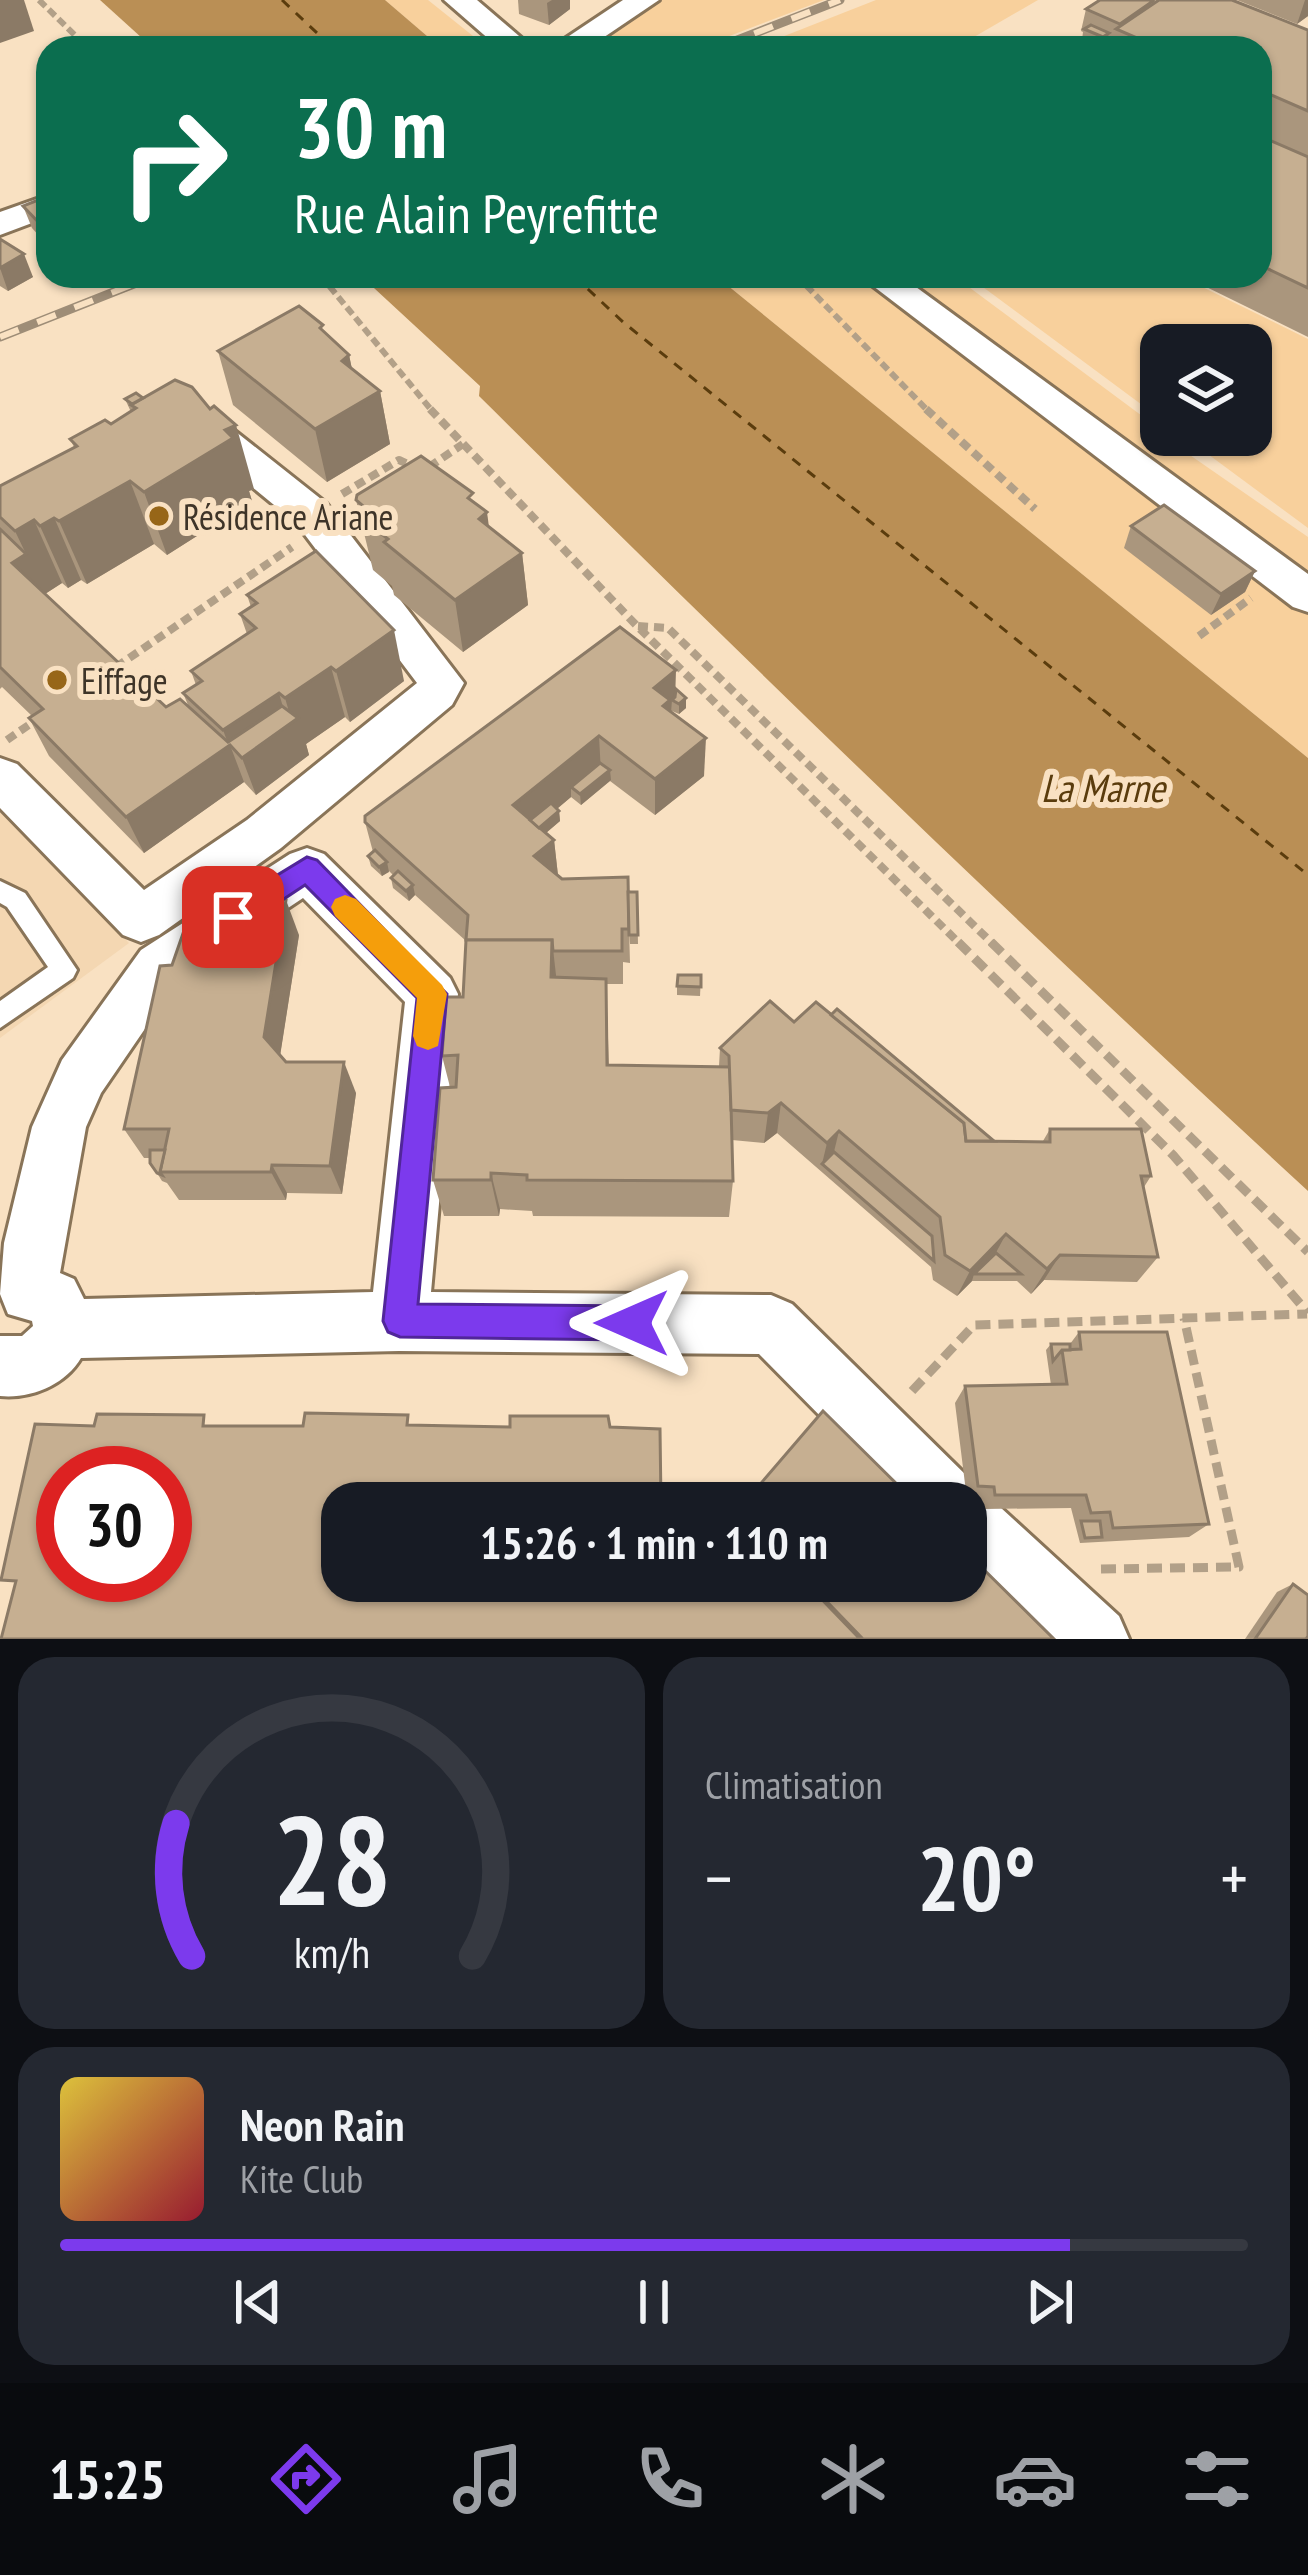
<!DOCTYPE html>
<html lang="fr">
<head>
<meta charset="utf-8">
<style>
	body { margin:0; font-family:"PT Sans Narrow",sans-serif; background:#242831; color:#f1f3f6; height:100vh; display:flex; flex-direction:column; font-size:45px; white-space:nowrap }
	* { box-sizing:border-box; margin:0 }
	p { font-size:39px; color:#9ea1a6 }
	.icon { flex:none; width:66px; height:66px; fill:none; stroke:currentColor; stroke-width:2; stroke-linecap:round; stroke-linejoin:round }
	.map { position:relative; height:1639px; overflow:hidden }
	.panel { display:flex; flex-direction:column; gap:18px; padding:18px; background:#0d0f14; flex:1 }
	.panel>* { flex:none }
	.guide { position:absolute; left:36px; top:36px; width:1236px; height:252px; border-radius:36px; box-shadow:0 3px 9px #0004; background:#0b6e4f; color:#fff; overflow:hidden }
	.buttons { position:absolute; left:1140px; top:324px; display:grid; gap:24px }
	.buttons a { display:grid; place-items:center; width:132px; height:132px; border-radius:24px; background:#171b24; box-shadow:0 3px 9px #0004; font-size:60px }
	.speed { position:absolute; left:36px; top:1446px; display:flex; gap:24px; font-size:60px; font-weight:700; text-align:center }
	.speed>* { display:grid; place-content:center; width:156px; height:156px; border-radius:50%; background:#171b24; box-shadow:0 3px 9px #0004; line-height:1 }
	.speed .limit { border:18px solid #d22; background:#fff; color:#111 }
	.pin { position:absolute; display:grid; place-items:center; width:102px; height:102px; color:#fff; margin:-51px; border-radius:24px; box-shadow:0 6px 18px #0006 }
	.me { position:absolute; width:132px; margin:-66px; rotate:270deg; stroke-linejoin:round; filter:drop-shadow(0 0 9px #0008) }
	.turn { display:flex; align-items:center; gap:42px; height:252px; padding:0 60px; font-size:54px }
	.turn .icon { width:156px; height:156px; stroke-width:2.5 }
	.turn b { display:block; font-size:84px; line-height:102px }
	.big { font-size:90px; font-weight:800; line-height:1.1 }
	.panel .card { flex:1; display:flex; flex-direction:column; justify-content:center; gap:18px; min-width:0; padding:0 42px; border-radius:36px; background:#242831 }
	.panel .dial { align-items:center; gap:0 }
	.dial svg { height:312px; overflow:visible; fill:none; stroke:#363941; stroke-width:7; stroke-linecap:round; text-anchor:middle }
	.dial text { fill:#f1f3f6; stroke:none }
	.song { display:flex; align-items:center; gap:36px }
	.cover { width:144px; height:144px; border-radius:18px; background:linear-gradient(135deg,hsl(50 70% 55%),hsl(350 70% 35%)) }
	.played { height:12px; border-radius:6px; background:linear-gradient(90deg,#7c3aed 85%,#363941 85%) }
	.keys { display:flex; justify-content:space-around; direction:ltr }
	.heat { display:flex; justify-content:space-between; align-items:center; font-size:66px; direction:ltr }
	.panel .tiles { flex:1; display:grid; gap:18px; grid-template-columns:1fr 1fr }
	.card:last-child { grid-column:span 2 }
	.trip { position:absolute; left:321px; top:1482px; width:666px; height:120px; border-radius:36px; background:#171b24; box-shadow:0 3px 9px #0004; font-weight:800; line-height:120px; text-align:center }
	.menu { display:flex; height:192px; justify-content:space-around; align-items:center; background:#090b0e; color:#9ea1a6 }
	.menu .icon { width:84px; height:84px }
	.menu .current { color:#7c3aed }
	.menu b { font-size:54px; color:#f1f3f6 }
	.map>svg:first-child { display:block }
	.built { fill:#f4d7b2 }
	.green { fill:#f8d09c }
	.water { fill:#ba8f55 }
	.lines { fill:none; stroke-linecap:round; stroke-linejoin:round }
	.ferry { stroke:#5a3c0d; stroke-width:3; stroke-dasharray:10 9; stroke-linecap:butt }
	.service-casing { stroke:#897458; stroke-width:6 }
	.minor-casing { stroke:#897458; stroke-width:6 }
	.path-far2 { stroke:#b2a088; stroke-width:6; stroke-dasharray:9 4.5; stroke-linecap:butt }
	.path-far1 { stroke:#b2a088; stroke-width:8; stroke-dasharray:10 6; stroke-linecap:butt }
	.path { stroke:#b2a088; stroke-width:9; stroke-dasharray:15 8; stroke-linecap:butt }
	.service { fill:#fff; fill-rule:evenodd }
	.minor { fill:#fff; fill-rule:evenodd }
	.rail-casing { stroke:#9e8d77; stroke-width:9 }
	.rail { stroke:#f9e1c2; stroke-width:6; stroke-dasharray:20; stroke-linecap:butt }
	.wall { fill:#aa967d }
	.shaded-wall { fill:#8b7a66 }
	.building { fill:#c6af91; stroke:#8b7a66; stroke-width:3; fill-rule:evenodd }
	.route { fill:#7c3aed; stroke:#51269a; stroke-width:3 }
	.slow { fill:#f59e0b }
	.poi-dot { fill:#976618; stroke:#f9e1c2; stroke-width:4.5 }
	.labels { text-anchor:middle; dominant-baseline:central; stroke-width:12; stroke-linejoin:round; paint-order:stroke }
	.poi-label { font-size:36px; fill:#3e3428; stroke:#f9e1c2; text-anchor:start }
	.water-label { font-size:39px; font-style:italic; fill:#5a3c0d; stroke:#f9e1c2 }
</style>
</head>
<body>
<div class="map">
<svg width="1308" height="1639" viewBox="0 0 1308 1639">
	<rect width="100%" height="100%" fill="#f9e1c2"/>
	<!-- built -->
	<polygon class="built" points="0,804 129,943 0,1038"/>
	<!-- green -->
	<g class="green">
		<polygon points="385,0 428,0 488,48 441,48"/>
		<polygon points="653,0 824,0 698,48 590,48"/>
		<polygon points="876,0 1038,0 955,48 754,48"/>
		<polygon points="716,276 954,276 1161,430 1161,435 1308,537 1308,758"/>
		<polygon points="968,276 1180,276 1308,339 1308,528 1182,435 1251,435 1251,345 1161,345 1161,419"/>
	</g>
	<!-- water -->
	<g class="water">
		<polygon points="100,0 385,0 441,48 153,48"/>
		<path d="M361,276H716L1308,758V1191C1026,932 751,666 479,396L480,386Z"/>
	</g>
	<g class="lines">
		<!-- ferry -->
		<g class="ferry">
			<polyline points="282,0 333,48"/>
			<polyline points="574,276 623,322 1308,875"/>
		</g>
		<defs>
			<polygon id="service" points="0,881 25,893 77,970 73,978 0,1028 0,1001 48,967 7,907 0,903"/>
			<g id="minor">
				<polygon points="444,0 477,0 533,48 499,48"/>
				<polygon points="623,0 659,0 588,48 551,48"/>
				<polygon points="48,195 48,217 0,235 0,212"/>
				<polygon points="860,276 901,276 1308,574 1308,612 1293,607"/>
				<polygon points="193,411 216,416 326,503 464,683 452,705 281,848 159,935 141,942 123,935 0,808 0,758 17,764 144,890 247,820 417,683 296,523 191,437 179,433 173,424 179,415"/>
				<path d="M307,848L324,854L450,978L458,994L431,1292L771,1295L792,1304L972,1481L976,1491L988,1496L1119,1616L1129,1639H1048L966,1562V1503H906L759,1354L399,1351L81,1358C65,1385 31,1399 0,1396V1336H22L33,1326L32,1321L8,1314L0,1294L4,1243L32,1127L62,1060L141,950L290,854ZM303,898L405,1002L373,1292L84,1299L74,1279L60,1273L86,1127L101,1093L177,982Z"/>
			</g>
		</defs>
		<!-- service casing -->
		<use href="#service" class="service-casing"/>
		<!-- minor casing -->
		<use href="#minor" class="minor-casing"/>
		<!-- path-far2 -->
		<g class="path-far2">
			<polyline points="39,0 88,48"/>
			<polyline points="321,276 433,412"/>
			<polyline points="797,276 929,412"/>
		</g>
		<!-- path-far1 -->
		<g class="path-far1">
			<polyline points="430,409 637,626 961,945"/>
			<polyline points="926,409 1035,509"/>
			<polyline points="429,467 463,444"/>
			<polyline points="342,494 399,460 417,468"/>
			<polyline points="638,626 668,628 994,945"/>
			<polyline points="1199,636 1251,598"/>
			<polyline points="116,667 292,547"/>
			<polyline points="7,740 36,720"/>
		</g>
		<!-- path -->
		<g class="path">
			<polyline points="958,942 1173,1155 1308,1313"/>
			<polyline points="991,942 1308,1252"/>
			<polyline points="912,1391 974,1325 1307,1314"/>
			<polyline points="1101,1569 1239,1567 1184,1318"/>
		</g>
		<!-- service -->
		<use href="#service" class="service"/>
		<!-- minor -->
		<use href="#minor" class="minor"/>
		<defs>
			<g id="rail">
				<polyline points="717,48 840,0"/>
				<polyline points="0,337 154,276"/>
			</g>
		</defs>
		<!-- rail casing -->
		<use href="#rail" class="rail-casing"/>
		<!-- rail -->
		<use href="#rail" class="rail"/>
	</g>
	<!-- wall -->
	<g class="wall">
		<polygon points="518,0 570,0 570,9 549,25 519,14"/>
		<polygon points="1237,0 1308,0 1308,16 1297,24"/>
		<polygon points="1152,5 1308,30 1308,337 1184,276 1260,276 1260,48 1111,48 1112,45 1107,42 1099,48 1082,40 1083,32 1081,31 1086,9"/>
		<polygon points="48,196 48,246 32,228 23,206"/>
		<polygon points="0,239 33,277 8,291 0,286"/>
		<polygon points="325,333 349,355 352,369 380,391 390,444 327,482 233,405 218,351"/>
		<polygon points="125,399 254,489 249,491 252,501 167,555 154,544 87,584 81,580 68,588 62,583 45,594 166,707 188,705 183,693 196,685 191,671 247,634 240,614 251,607 247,595 404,681 350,722 345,717 306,744 309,755 256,795 244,782 144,853 49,756 29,718 32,716 2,687 0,689 0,486 74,447 70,439 111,424 131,412"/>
		<polygon points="356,500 474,502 489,527 522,553 528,605 463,652 394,595 392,586 373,570"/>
		<polygon points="1131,526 1255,571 1245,592 1211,615 1124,548"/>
		<polygon points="676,689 686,698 686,708 679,714 672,711 670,712 704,776 655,815 610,781 581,805 571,797 557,809 559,811 560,821 546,833 554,840 558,875 562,879 637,892 638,944 630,944 629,928 630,963 623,962 623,984 606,984 609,1065 719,1066 720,1048 794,1022 994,1141 1043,1141 1050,1129 1151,1176 1144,1187 1158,1257 1137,1282 1044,1280 1031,1294 1017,1281 972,1281 957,1296 933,1280 931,1267 777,1133 764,1143 732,1140 733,1181 729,1217 533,1216 532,1211 500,1209 499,1216 444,1216 433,1180 450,1087 442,1056 463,997 466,941 415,895 409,901 393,888 391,878 393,875 389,871 382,876 371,866 368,856 373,852 365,822"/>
		<polygon points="299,935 280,1055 286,1062 356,1093 342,1194 287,1193 286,1200 179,1200 167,1183 162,1181 157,1173 150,1158 144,1158 124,1129 172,965"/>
		<polygon points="701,975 700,996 677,995 677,986"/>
		<polygon points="1079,1332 1209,1524 1189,1537 1080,1543 1071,1508 984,1509 982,1501 967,1500 955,1403 965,1386 1051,1385 1046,1350 1051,1344 1070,1344"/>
		<polygon points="1293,1584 1308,1595 1308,1639 1245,1639 1277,1592"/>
	</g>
	<!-- shaded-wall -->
	<g class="shaded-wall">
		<polygon points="0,0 24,0 34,31 0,43"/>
		<polygon points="552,0 570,0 570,9 549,25 547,3"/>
		<polygon points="1305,0 1308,0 1308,16 1297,24"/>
		<polygon points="1109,33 1106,44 1100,48 1103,37"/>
		<polygon points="48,222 48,244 41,225"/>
		<polygon points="24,254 33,277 8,291 0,268"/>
		<polygon points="349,355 359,403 380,391 390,444 327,482 315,429 342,361"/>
		<polygon points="236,425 254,489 249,491 252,501 167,555 144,492 225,430"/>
		<polygon points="130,481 154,544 87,584 59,521"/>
		<polygon points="41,487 81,580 68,588 40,526 34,520 62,583 31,603 12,563 26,554 15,531"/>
		<polygon points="487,512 494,565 479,519"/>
		<polygon points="522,553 528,605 463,652 455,600"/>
		<polygon points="1255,571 1245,592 1211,615 1221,594"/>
		<polygon points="394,630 404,681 350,722 336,671"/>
		<polygon points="331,667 345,717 306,744 309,755 256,795 242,758 230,745 244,782 144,853 126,817 229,746 223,730 279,693 288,725 292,722 285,698"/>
		<polygon points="676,670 675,702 672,700 669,738 654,688"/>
		<polygon points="686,698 686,708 679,714 679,704"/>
		<polygon points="599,736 601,773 571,787 571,797 523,837 513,805"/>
		<polygon points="706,738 704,776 655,815 655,779"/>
		<polygon points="610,770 611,780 581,805 580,794"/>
		<polygon points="559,811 560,821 527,849 526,839"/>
		<polygon points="554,840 558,876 534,856"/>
		<polygon points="387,862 389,872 382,876 379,867"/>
		<polygon points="413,885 415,895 409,901 406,891"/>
		<polygon points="286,900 299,935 278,1069 264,1037"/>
		<polygon points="552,940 557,984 551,977"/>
		<polygon points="344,1062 356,1093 342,1194 330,1166"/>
		<polygon points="781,1103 777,1133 764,1143 768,1113"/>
		<polygon points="839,1131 832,1160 822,1164 827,1143"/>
		<polygon points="272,1165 287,1193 286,1200 271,1172"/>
		<polygon points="491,1173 500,1209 499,1216 491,1180"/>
		<polygon points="1006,1234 992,1260 974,1274 972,1281 957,1296 970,1271"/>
		<polygon points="1060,1255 1044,1280 1031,1294 1047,1269"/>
	</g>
	<!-- building -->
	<g class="building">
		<polygon points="1100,0 1151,0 1153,1 1120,24 1086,9"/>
		<polygon points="1159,0 1232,0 1308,30 1308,111 1260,90 1260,48 1160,48 1116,29"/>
		<polygon points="1091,25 1109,33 1103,37 1084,29"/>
		<polygon points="1260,136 1308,157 1308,288 1260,265"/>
		<polygon points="48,196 48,222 41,225 23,206"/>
		<polygon points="0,239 24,254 0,268"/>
		<polygon points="299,306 323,325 320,328 349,355 342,361 380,391 315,429 218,351"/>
		<polygon points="175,380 192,387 210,409 214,406 236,425 225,430 233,438 144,492 130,481 59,521 54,518 40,526 34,520 15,531 0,517 0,486 77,446 70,439 105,420 111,424 136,408 131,405"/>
		<polygon points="136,393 143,398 132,404 125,399"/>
		<polygon points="421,456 473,493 468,498 487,512 479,519 522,553 455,600 384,542 388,539 361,518 369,511 356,500 357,495"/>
		<polygon points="1164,505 1255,571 1221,594 1131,526"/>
		<polygon points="0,529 26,554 12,563 166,707 180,699 228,742 282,706 298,718 242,758 230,745 126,817 29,718 43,709 0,667"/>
		<polygon points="316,551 394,630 336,671 331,667 285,698 279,693 223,730 183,693 202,681 191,671 256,628 240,614 257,603 247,595"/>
		<polygon points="620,627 676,670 654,688 670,700 663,706 706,738 655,779 599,736 513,805 554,840 534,856 562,879 628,877 629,929 622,929 622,951 553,951 552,940 466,940 468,915 365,822 365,816"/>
		<polygon points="676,689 686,698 679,704 672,700 675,697"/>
		<polygon points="600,763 610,770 580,794 571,787"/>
		<polygon points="551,803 559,811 539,828 530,820"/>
		<polygon points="375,850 387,862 379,867 368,856"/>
		<polygon points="398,871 413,885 406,891 391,878"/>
		<polygon points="628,892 637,892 638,935 629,935"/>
		<polygon points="237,893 286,900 264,1037 286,1062 344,1062 330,1166 272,1165 271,1172 160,1172 169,1129 124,1129 160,966 172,965 188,919 209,900"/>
		<polygon points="466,940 552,940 551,977 606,979 607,1065 730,1067 733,1181 527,1180 527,1175 491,1173 491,1180 433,1180 440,1088 456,1087 458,1055 442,1056 446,997 463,997"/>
		<polygon points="678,975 701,975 701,987 677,986"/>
		<polygon points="770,1001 794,1022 816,1002 964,1123 966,1141 1050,1142 1050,1129 1141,1129 1151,1176 1141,1176 1158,1257 1060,1255 1047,1269 1006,1234 970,1271 945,1255 940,1217 839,1131 827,1143 781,1103 768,1113 731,1110 729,1056 720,1048"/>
		<polygon points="837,1009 994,1141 966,1141 964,1123 831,1015"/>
		<polygon points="150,1150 165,1150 160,1172 162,1175 157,1173 150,1163"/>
		<polygon points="834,1152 932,1236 934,1261 822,1164"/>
		<polygon points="996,1253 1021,1274 974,1274"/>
		<polygon points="1079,1332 1167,1332 1209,1524 1113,1528 1110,1512 1091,1513 1086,1495 995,1495 994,1487 978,1486 965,1386 1067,1384 1062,1350 1081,1349"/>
		<polygon points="1051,1344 1070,1344 1070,1350 1062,1350 1053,1361"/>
		<polygon points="823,1411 916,1503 744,1503"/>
		<path d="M305,1413L408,1415L407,1425L510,1427V1416H608L610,1427L660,1429L661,1503H342V1581H804L860,1639H1L16,1581L1,1580L35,1424L94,1426L97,1414L204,1415L203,1426H303ZM63,1473H165V1575H63Z"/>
		<polygon points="1081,1521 1100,1521 1102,1537 1085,1538"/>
		<polygon points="966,1552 1054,1639 863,1639 807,1581 966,1581"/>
		<polygon points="1293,1584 1308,1595 1308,1636 1306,1639 1255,1639"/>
	</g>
	<!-- route -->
	<polygon class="route" points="307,857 317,860 447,994 418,1304 632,1306 644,1311 649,1323 644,1335 632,1340 400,1337 388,1332 383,1321 417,998 305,885 243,926 223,926 219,917 223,908"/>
	<!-- slow -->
	<polygon class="slow" points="345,895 356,899 442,985 447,994 438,1046 428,1050 417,1046 413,1036 417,998 335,916 331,907 335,899"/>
	<!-- markers -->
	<g class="poi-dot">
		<circle cx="159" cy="516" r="12"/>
		<circle cx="57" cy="680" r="12"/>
	</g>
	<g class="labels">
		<!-- poi labels -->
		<g class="poi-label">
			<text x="183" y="516">Résidence Ariane</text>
			<text x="81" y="680">Eiffage</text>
		</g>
		<!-- water labels -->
		<g class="water-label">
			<text x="1103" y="787">La Marne</text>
		</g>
	</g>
</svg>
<div class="buttons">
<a><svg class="icon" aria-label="layers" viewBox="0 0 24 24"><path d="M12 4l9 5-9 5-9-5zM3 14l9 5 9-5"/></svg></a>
</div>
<div class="speed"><div class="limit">30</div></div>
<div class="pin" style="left:233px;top:917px;background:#d93025"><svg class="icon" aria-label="arrive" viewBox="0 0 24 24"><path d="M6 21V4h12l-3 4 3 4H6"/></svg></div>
<svg class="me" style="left:632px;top:1323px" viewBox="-20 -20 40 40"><path d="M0-17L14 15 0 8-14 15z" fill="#7c3aed" stroke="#fff" stroke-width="4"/></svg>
<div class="trip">15:26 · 1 min · 110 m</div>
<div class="guide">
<div class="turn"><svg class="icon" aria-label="right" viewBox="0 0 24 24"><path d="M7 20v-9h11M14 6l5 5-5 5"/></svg><div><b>30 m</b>Rue Alain Peyrefitte</div></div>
</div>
</div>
<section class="panel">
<div class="tiles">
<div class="card dial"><svg viewBox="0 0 100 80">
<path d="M14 69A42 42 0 1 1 86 69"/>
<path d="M14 69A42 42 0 0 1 10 35" stroke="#7c3aed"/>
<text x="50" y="56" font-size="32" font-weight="700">28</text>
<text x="50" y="72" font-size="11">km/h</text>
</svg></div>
<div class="card"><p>Climatisation</p>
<div class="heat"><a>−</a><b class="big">20°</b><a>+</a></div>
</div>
<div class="card">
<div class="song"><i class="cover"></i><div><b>Neon Rain</b><p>Kite Club</p></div></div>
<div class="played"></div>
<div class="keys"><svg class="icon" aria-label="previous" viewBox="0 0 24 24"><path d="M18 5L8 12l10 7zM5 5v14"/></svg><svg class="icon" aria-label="pause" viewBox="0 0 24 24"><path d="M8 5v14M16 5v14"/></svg><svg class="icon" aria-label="next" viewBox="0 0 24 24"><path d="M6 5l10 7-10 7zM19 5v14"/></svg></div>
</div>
</div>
</section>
<nav class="menu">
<b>15:25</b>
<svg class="icon current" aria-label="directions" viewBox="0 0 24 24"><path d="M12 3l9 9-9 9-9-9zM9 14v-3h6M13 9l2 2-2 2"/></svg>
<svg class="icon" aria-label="music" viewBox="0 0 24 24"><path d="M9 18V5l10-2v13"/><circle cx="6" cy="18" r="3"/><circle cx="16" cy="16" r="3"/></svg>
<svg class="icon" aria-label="phone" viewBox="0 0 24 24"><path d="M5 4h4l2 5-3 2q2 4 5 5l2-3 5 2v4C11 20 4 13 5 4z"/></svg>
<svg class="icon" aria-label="climate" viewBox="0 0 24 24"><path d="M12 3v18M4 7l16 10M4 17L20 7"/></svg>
<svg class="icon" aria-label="car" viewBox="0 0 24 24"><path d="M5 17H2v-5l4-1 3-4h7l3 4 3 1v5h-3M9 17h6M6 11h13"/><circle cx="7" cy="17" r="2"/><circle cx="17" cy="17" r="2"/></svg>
<svg class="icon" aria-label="filters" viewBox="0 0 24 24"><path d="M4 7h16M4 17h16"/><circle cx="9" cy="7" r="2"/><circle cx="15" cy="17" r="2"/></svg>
</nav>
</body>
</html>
